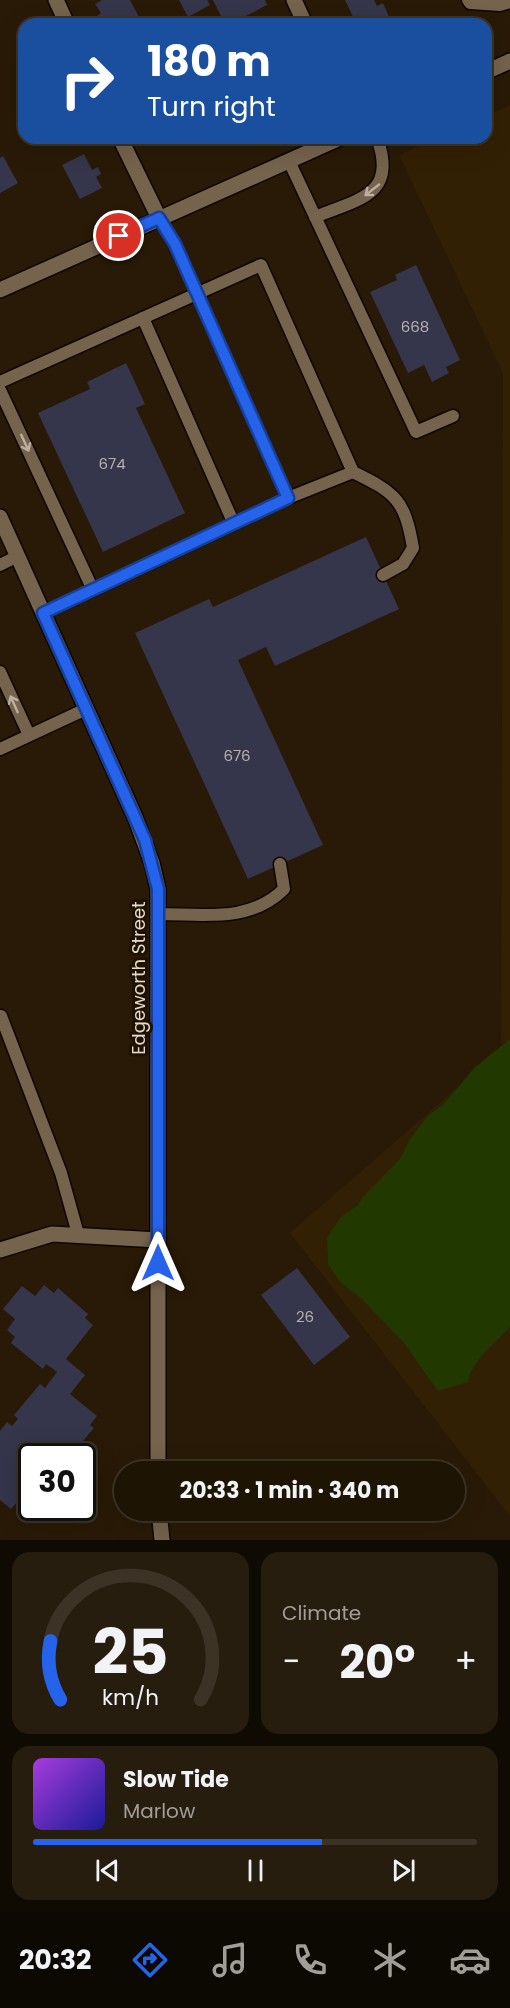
<!DOCTYPE html>
<html lang="en">
<head>
<meta charset="utf-8">
<style>
	body { margin:0; font-family:Poppins,sans-serif; background:#261d0e; color:#f1f3f6; height:100vh; display:flex; flex-direction:column; font-size:22px; white-space:nowrap }
	* { box-sizing:border-box; margin:0 }
	p { font-size:20px; color:#a19e9a }
	.icon { flex:none; width:33px; height:33px; fill:none; stroke:currentColor; stroke-width:2; stroke-linecap:round; stroke-linejoin:round }
	.map { position:relative; height:1540px; overflow:hidden }
	.sheet { display:flex; flex-direction:column; gap:12px; padding:12px; background:#100b02; flex:1 }
	.sheet>* { flex:none }
	.banner { position:absolute; left:18px; top:18px; width:474px; height:126px; border-radius:18px; box-shadow:0 6px 24px #0002,0 0 0 2px #3c3326; background:#1a4fa0; color:#fff; overflow:hidden }
	.speed { position:absolute; left:18px; top:1443px; display:flex; gap:12px; font-size:30px; font-weight:700; text-align:center }
	.speed>* { display:grid; place-content:center; width:78px; height:78px; border-radius:50%; background:#1e1404; box-shadow:0 6px 24px #0002,0 0 0 2px #3c3326; line-height:1 }
	.speed .limit { border:3px solid #111; border-radius:9px; background:#fff; color:#111 }
	.pin { position:absolute; display:grid; place-items:center; width:51px; height:51px; color:#fff; margin:-26px; border:3px solid #fff; border-radius:50%; box-shadow:0 2px 6px #0007 }
	.me { position:absolute; width:66px; margin:-33px; rotate:0deg; stroke-linejoin:round; filter:drop-shadow(0 0 4px #0008) }
	.turn { display:flex; align-items:center; gap:21px; height:126px; padding:0 30px; font-size:27px }
	.turn .icon { width:78px; height:78px; stroke-width:2.5 }
	.turn b { display:block; font-size:42px; line-height:51px }
	.big { font-size:45px; font-weight:700; line-height:1.1 }
	.sheet .card { flex:1; display:flex; flex-direction:column; justify-content:center; gap:9px; min-width:0; padding:0 21px; border-radius:18px; background:#261d0e }
	.sheet .dial { align-items:center; gap:0 }
	.dial svg { height:156px; overflow:visible; fill:none; stroke:#3c3326; stroke-width:7; stroke-linecap:round; text-anchor:middle }
	.dial text { fill:#f1f3f6; stroke:none }
	.song { display:flex; align-items:center; gap:18px }
	.cover { width:72px; height:72px; border-radius:9px; background:linear-gradient(135deg,hsl(280 70% 55%),hsl(240 70% 35%)) }
	.played { height:6px; border-radius:3px; background:linear-gradient(90deg,#2563eb 65%,#3c3326 65%) }
	.keys { display:flex; justify-content:space-around; direction:ltr }
	.heat { display:flex; justify-content:space-between; align-items:center; font-size:33px; direction:ltr }
	.sheet .tiles { flex:1; display:grid; gap:12px; grid-template-columns:1fr 1fr }
	.card:last-child { grid-column:span 2 }
	.trip { position:absolute; left:114px; top:1461px; width:351px; height:60px; border-radius:30px; background:#1e1404; box-shadow:0 6px 24px #0002,0 0 0 2px #3c3326; font-weight:700; line-height:60px; text-align:center }
	.menu { display:flex; height:96px; justify-content:space-around; align-items:center; background:#0c0802; color:#a19e9a }
	.menu .icon { width:42px; height:42px }
	.menu .current { color:#2563eb }
	.menu b { font-size:27px; color:#f1f3f6 }
	.map>svg:first-child { display:block }
	.built { fill:#322004 }
	.green { fill:#213900 }
	.building { fill:#35354b }
	.lines { fill:none; stroke-linecap:round; stroke-linejoin:round }
	.service-casing { stroke:#100500; stroke-width:15 }
	.minor-casing { stroke:#100500; stroke-width:18 }
	.secondary-casing { stroke:#100500; stroke-width:18 }
	.service { stroke:#74634d; stroke-width:12 }
	.minor { stroke:#74634d; stroke-width:15 }
	.secondary { stroke:#74634d; stroke-width:15 }
	.oneway { stroke:#bdb0a1 }
	.route-casing { stroke:#184099; stroke-width:15 }
	.route { stroke:#2563eb; stroke-width:10 }
	.labels { text-anchor:middle; dominant-baseline:central; stroke-width:6; stroke-linejoin:round; paint-order:stroke }
	.number-label { font-size:15px; fill:#b8b1ad }
	.street-label { font-size:18px; fill:#e4dace; stroke:#1e1100 }
</style>
</head>
<body>
<div class="map">
<svg width="510" height="1540" viewBox="0 0 510 1540">
	<rect width="100%" height="100%" fill="#281a06"/>
	<!-- built -->
	<polygon class="built" points="510,105 510,1516 290,1233 501,1050 503,373 399,155 437,138 486,138 486,116"/>
	<!-- green -->
	<path class="green" d="M510,1039V1327C496,1342 471,1361 468,1382L438,1391L405,1344L361,1298L341,1283L328,1264L327,1238L341,1217L358,1205L363,1197L400,1159L410,1139L429,1115L444,1104L474,1068Z"/>
	<!-- building -->
	<g class="building">
		<polygon points="102,0 130,0 139,17 126,24 106,24 104,19 100,22 97,16 101,13 95,4"/>
		<polygon points="179,0 207,0 210,5 188,17"/>
		<polygon points="213,0 265,0 267,5 240,19 243,24 225,24"/>
		<polygon points="345,0 374,0 377,6 383,3 392,24 363,24 360,18 355,21"/>
		<polygon points="84,154 92,170 98,167 101,174 96,177 102,188 80,199 62,165"/>
		<polygon points="3,156 18,183 0,193 0,158"/>
		<polygon points="416,265 460,360 446,367 449,373 432,382 424,365 408,373 370,292 397,280 395,275"/>
		<polygon points="126,363 145,404 136,408 185,513 103,552 38,413 90,389 87,382"/>
		<polygon points="366,537 399,609 275,666 266,647 238,660 323,845 248,879 135,633 209,599 213,607"/>
		<polygon points="297,1268 350,1337 314,1365 261,1295"/>
		<polygon points="44,1285 54,1293 58,1288 88,1314 85,1318 93,1325 66,1359 85,1375 70,1394 97,1416 90,1425 94,1428 70,1456 32,1456 32,1494 23,1504 18,1501 11,1509 0,1500 0,1431 7,1422 12,1426 18,1419 14,1415 40,1384 45,1388 57,1372 46,1364 43,1369 11,1343 15,1337 7,1330 15,1319 3,1309 22,1286 35,1296"/>
	</g>
	<g class="lines">
		<defs>
			<g id="service">
				<polyline points="468,0 470,3 500,5 510,2"/>
				<polyline points="289,161 416,432 453,416"/>
				<path d="M315,217C359,199 398,195 377,138"/>
				<polyline points="143,318 234,524"/>
				<polyline points="0,382 261,265 353,472 288,498 175,244 159,218"/>
				<polyline points="0,390 93,590 43,613"/>
				<path d="M353,472C396,493 405,500 413,548L403,564L383,575"/>
				<polyline points="0,565 18,556"/>
				<polyline points="93,590 288,498"/>
				<polyline points="0,672 29,735"/>
				<polyline points="0,749 86,709"/>
				<path d="M159,914C204,914 250,923 284,889L280,864"/>
				<polyline points="1,1016 61,1173 78,1234"/>
			</g>
			<g id="minor">
				<polyline points="56,0 67,24"/>
				<polyline points="294,0 305,24"/>
				<polyline points="120,138 159,218"/>
				<polyline points="0,517 135,817 152,863 158,889 158,1472"/>
				<polyline points="0,1250 52,1234 158,1240"/>
				<polyline points="159,1510 162,1540"/>
			</g>
			<g id="secondary">
				<polyline points="486,72 510,61"/>
				<polyline points="0,290 340,138"/>
			</g>
		</defs>
		<!-- service casing -->
		<use href="#service" class="service-casing"/>
		<!-- minor casing -->
		<use href="#minor" class="minor-casing"/>
		<!-- secondary casing -->
		<use href="#secondary" class="secondary-casing"/>
		<!-- service -->
		<use href="#service" class="service"/>
		<!-- minor -->
		<use href="#minor" class="minor"/>
		<!-- secondary -->
		<use href="#secondary" class="secondary"/>
	</g>
	<!-- one-way arrows -->
	<defs><path id="oneway-shaft" d="M-6 0H5M1.5-3L5.5 0L1.5 3" fill="none" stroke-width="1.6" stroke-linecap="round" stroke-linejoin="round" transform="scale(1.5)"/></defs>
	<g class="oneway">
		<use href="#oneway-shaft" transform="translate(372 190) rotate(142)"/>
		<use href="#oneway-shaft" transform="translate(25 443) rotate(65)"/>
		<use href="#oneway-shaft" transform="translate(14 704) rotate(-114)"/>
	</g>
	<g class="lines">
		<defs>
			<polyline id="route" points="119,236 159,218 175,244 288,498 43,613 145,840 158,889 158,1263"/>
		</defs>
		<!-- route casing -->
		<use href="#route" class="route-casing"/>
		<!-- route -->
		<use href="#route" class="route"/>
	</g>
	<g class="labels">
		<!-- number labels -->
		<g class="number-label">
			<text x="415" y="326">668</text>
			<text x="112" y="463">674</text>
			<text x="237" y="755">676</text>
			<text x="305" y="1316">26</text>
		</g>
		<!-- street labels -->
		<g class="street-label">
			<text transform="translate(138 978) rotate(-90)">Edgeworth Street</text>
		</g>
	</g>
</svg>
<div class="speed"><div class="limit">30</div></div>
<div class="pin" style="left:119px;top:236px;background:#d93025"><svg class="icon" aria-label="arrive" viewBox="0 0 24 24"><path d="M6 21V4h12l-3 4 3 4H6"/></svg></div>
<svg class="me" style="left:158px;top:1263px" viewBox="-20 -20 40 40"><path d="M0-17L14 15 0 8-14 15z" fill="#2563eb" stroke="#fff" stroke-width="4"/></svg>
<div class="trip">20:33 · 1 min · 340 m</div>
<div class="banner">
<div class="turn"><svg class="icon" aria-label="right" viewBox="0 0 24 24"><path d="M7 20v-9h11M14 6l5 5-5 5"/></svg><div><b>180 m</b>Turn right</div></div>
</div>
</div>
<section class="sheet">
<div class="tiles">
<div class="card dial"><svg viewBox="0 0 100 80">
<path d="M14 69A42 42 0 1 1 86 69"/>
<path d="M14 69A42 42 0 0 1 9 39" stroke="#2563eb"/>
<text x="50" y="56" font-size="32" font-weight="700">25</text>
<text x="50" y="72" font-size="11">km/h</text>
</svg></div>
<div class="card"><p>Climate</p>
<div class="heat"><a>−</a><b class="big">20°</b><a>+</a></div>
</div>
<div class="card">
<div class="song"><i class="cover"></i><div><b>Slow Tide</b><p>Marlow</p></div></div>
<div class="played"></div>
<div class="keys"><svg class="icon" aria-label="previous" viewBox="0 0 24 24"><path d="M18 5L8 12l10 7zM5 5v14"/></svg><svg class="icon" aria-label="pause" viewBox="0 0 24 24"><path d="M8 5v14M16 5v14"/></svg><svg class="icon" aria-label="next" viewBox="0 0 24 24"><path d="M6 5l10 7-10 7zM19 5v14"/></svg></div>
</div>
</div>
</section>
<nav class="menu">
<b>20:32</b>
<svg class="icon current" aria-label="directions" viewBox="0 0 24 24"><path d="M12 3l9 9-9 9-9-9zM9 14v-3h6M13 9l2 2-2 2"/></svg>
<svg class="icon" aria-label="music" viewBox="0 0 24 24"><path d="M9 18V5l10-2v13"/><circle cx="6" cy="18" r="3"/><circle cx="16" cy="16" r="3"/></svg>
<svg class="icon" aria-label="phone" viewBox="0 0 24 24"><path d="M5 4h4l2 5-3 2q2 4 5 5l2-3 5 2v4C11 20 4 13 5 4z"/></svg>
<svg class="icon" aria-label="climate" viewBox="0 0 24 24"><path d="M12 3v18M4 7l16 10M4 17L20 7"/></svg>
<svg class="icon" aria-label="car" viewBox="0 0 24 24"><path d="M5 17H2v-5l4-1 3-4h7l3 4 3 1v5h-3M9 17h6M6 11h13"/><circle cx="7" cy="17" r="2"/><circle cx="17" cy="17" r="2"/></svg>
</nav>
</body>
</html>
